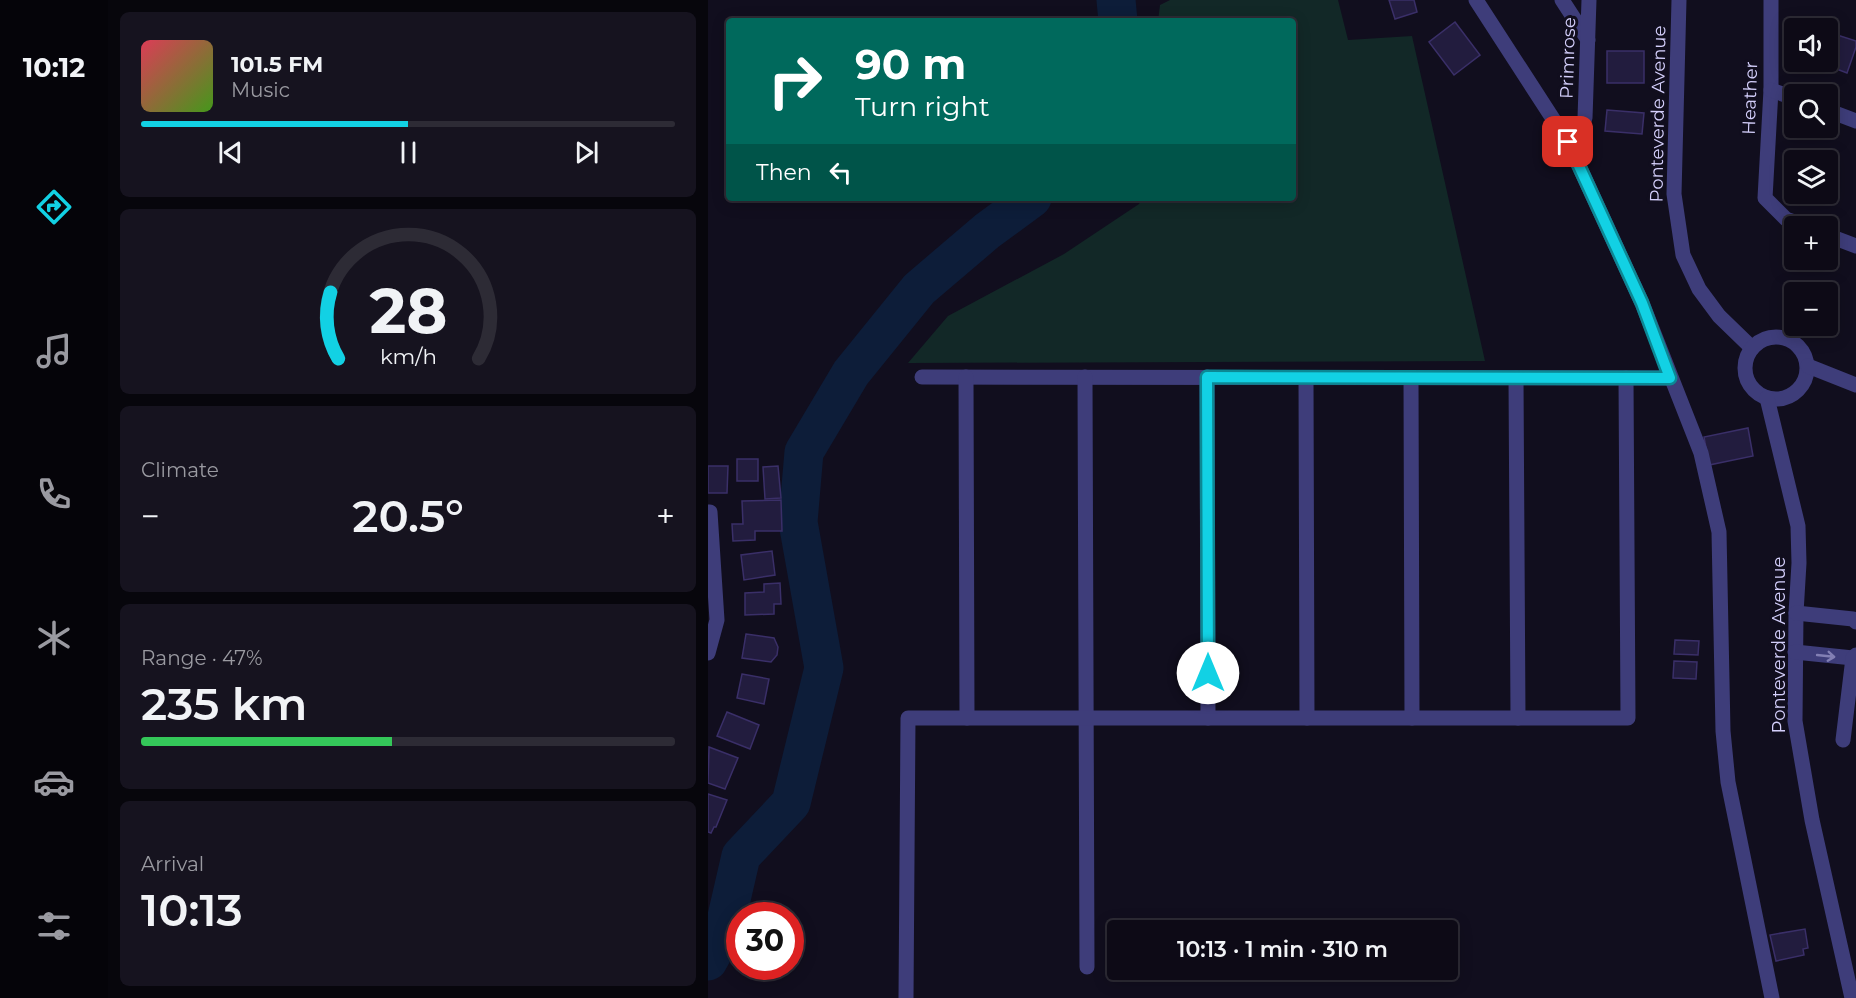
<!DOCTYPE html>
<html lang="en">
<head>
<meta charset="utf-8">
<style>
	body { margin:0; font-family:Montserrat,sans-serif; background:#16131f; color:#f1f3f6; height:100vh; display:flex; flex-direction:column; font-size:22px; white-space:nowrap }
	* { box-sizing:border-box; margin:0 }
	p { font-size:20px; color:#9a9aa1 }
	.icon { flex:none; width:33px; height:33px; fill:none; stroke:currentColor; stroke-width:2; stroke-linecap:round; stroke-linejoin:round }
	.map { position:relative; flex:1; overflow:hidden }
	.side { display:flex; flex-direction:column; gap:12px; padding:12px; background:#07060c; width:600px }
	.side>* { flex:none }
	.banner { position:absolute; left:18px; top:18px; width:570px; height:183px; border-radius:6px; box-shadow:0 3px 15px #0003,0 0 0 2px #2d2b35; background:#00695c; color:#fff; overflow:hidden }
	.tools { position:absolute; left:1076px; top:18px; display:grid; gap:12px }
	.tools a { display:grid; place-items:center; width:54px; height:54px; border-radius:6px; background:#0d0a16; box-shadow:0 3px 15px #0003,0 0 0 2px #2d2b35; font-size:30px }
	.speed { position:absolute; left:18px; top:902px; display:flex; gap:12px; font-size:30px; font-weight:700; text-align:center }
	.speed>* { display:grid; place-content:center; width:78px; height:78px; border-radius:50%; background:#0d0a16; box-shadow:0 3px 15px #0003,0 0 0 2px #2d2b35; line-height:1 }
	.speed .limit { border:9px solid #d22; background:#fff; color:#111 }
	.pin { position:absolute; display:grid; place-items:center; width:51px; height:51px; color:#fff; margin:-26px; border-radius:12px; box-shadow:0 3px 9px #0006 }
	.me { position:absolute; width:66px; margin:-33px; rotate:0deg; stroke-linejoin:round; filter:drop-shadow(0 0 4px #0008) }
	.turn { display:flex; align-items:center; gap:21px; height:126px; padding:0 30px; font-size:27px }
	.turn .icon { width:78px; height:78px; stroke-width:2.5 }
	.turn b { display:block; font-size:42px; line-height:51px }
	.then { display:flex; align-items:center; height:57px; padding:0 30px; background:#0003; gap:12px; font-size:22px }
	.big { font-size:45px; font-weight:600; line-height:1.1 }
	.side .tile { flex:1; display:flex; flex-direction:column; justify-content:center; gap:9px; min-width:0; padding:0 21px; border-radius:9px; background:#16131f }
	.side .dial { align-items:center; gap:0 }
	.dial svg { height:156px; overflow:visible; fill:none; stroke:#2d2b35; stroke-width:7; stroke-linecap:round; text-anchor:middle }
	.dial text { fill:#f1f3f6; stroke:none }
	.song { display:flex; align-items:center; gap:18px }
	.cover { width:72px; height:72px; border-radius:9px; background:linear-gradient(135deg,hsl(350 70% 55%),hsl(100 70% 35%)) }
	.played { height:6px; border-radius:3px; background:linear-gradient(90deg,#12d1e4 50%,#2d2b35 50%) }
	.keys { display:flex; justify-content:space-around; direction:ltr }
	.heat { display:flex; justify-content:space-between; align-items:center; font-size:33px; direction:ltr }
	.charge { height:9px; border-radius:4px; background:linear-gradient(90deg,#34c759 47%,#2d2b35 0) }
	.trip { position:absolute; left:399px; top:920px; width:351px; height:60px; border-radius:6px; background:#0d0a16; box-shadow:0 3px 15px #0003,0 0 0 2px #2d2b35; font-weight:600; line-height:60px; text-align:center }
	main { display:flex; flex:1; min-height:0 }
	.dock { display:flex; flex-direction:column; width:108px; justify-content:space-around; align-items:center; background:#050409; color:#9a9aa1 }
	.dock .icon { width:42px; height:42px }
	.dock .selected { color:#12d1e4 }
	.dock b { font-size:27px; color:#f1f3f6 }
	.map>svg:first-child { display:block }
	.green { fill:#122827 }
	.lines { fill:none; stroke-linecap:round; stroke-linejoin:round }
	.river { stroke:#0d1d39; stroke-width:39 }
	.building { fill:#221c3e; stroke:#3a2f68; stroke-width:1.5 }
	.minor { stroke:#3e3d7a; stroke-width:15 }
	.oneway { stroke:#827fb4 }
	.route-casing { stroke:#0c8894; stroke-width:15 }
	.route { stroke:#12d1e4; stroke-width:10 }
	.labels { text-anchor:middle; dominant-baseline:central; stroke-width:6; stroke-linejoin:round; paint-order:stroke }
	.street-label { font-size:18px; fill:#d4cffb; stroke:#110e1e }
</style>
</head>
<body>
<main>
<nav class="dock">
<b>10:12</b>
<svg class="icon selected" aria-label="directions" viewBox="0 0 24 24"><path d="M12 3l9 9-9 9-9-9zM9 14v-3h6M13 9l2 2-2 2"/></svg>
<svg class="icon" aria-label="music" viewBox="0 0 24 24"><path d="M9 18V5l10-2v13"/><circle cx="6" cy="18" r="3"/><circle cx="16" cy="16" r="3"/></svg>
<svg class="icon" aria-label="phone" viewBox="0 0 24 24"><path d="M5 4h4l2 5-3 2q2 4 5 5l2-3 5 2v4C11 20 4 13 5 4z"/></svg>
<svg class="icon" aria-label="climate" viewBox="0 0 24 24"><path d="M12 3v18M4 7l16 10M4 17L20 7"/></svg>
<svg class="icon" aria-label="car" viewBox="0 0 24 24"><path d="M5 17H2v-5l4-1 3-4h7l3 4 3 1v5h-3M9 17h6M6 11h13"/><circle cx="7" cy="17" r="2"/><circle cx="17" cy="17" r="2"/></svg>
<svg class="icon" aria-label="filters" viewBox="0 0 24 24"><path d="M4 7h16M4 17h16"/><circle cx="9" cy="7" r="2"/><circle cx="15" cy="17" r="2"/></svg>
</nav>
<section class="side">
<div class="tile">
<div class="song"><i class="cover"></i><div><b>101.5 FM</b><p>Music</p></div></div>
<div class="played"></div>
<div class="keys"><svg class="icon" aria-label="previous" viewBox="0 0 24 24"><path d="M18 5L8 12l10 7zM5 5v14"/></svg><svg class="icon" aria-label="pause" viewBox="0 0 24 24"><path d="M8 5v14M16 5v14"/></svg><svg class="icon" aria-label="next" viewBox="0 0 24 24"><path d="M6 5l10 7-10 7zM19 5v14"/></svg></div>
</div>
<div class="tile dial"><svg viewBox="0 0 100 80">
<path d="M14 69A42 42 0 1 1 86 69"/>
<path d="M14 69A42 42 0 0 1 10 35" stroke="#12d1e4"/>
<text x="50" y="56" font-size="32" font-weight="700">28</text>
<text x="50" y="72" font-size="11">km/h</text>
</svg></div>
<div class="tile"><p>Climate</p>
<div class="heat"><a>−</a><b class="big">20.5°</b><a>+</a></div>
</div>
<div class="tile"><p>Range · 47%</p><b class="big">235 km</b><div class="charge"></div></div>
<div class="tile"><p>Arrival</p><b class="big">10:13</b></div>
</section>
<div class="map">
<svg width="1148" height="998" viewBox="0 0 1148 998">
	<rect width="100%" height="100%" fill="#110e1e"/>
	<!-- green -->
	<polygon class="green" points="462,0 630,0 640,40 704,36 777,361 200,363 240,316 356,254 431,204 434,198 585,198 585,21 450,21 452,5"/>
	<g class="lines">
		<!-- river -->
		<g class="river">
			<polyline points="408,0 410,21"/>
			<polyline points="0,961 15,934 33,856 83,803 116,668 90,522 96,452 143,373 211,289 279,231 324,198"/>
		</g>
	</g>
	<!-- building -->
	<g class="building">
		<polygon points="681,0 706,0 709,12 687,19"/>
		<polygon points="747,22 772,55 746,75 721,42"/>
		<polygon points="1123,33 1148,41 1148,47 1139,73 1113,63 1113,62 1119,62 1119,45"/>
		<rect x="899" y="51" width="37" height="32"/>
		<polygon points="899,110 936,113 934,134 897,131"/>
		<polygon points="1040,428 1045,456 1001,465 996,437"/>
		<rect x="29" y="459" width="21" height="22"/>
		<polygon points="0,466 20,466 19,493 0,493"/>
		<polygon points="70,466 73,498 57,499 55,467"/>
		<polygon points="73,500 74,531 47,531 47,540 25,541 24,524 35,524 34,501"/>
		<polygon points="64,551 67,575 36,580 33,555"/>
		<polygon points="72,583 73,604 66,604 66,614 37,615 37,593 56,592 56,584"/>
		<polygon points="38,634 66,638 70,647 69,655 63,662 34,658"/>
		<polygon points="967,640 991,641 990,655 966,654"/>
		<polygon points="966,661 989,662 988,679 965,678"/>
		<polygon points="34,674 61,679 56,704 29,698"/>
		<polygon points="19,712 51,725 42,749 9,736"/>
		<polygon points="1,747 30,758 17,789 0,783"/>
		<polygon points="0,794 19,800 8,827 6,827 3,833 0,832"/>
		<polygon points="1097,929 1100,948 1095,949 1096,955 1068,961 1062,935"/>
	</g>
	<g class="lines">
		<!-- minor -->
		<g class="minor">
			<polyline points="768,0 860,142 934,303 993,453 1011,532 1015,731 1020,782 1064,998"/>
			<polyline points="854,0 880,40"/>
			<polyline points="971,0 966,194 975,255 991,289 1011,316 1044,348"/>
			<polyline points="1063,0 1063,90 1057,198 1078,219 1097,226"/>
			<polyline points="1063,90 1086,98"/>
			<polyline points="1119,110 1148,121"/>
			<polyline points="877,118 881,0"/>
			<polyline points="1119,235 1148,246"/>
			<circle cx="1068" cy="368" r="31"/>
			<polyline points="1100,366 1148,385"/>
			<polyline points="214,377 962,378"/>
			<polyline points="258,377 259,718"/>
			<polyline points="377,377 379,967"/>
			<polyline points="499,377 500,718"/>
			<polyline points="598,378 599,718"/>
			<polyline points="703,378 704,718"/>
			<polyline points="808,378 810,718"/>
			<polyline points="1059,398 1090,526 1091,563 1088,613 1087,721 1104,820 1144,998"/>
			<polyline points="0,512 2,512 9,620 0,653"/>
			<polyline points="1088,613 1145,619 1148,622"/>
			<polyline points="1087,652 1145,658 1148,655"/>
			<polyline points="1135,740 1145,658"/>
			<polyline points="198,998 200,718 920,718 918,378"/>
		</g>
	</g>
	<!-- one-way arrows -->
	<defs><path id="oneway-shaft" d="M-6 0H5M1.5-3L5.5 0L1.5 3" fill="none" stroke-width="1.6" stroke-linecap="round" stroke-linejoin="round" transform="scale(1.5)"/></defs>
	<use class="oneway" href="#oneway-shaft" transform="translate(1118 656) rotate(6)"/>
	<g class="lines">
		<defs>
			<polyline id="route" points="500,673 499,377 962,378 934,303 860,142"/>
		</defs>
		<!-- route casing -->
		<use href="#route" class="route-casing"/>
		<!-- route -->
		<use href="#route" class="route"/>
	</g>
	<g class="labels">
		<!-- street labels -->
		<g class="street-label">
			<text transform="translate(860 58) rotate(-88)">Primrose</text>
			<text transform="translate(1042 98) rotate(-88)">Heather</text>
			<text transform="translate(950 114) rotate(-89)">Ponteverde Avenue</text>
			<text transform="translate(1071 645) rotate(-90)">Ponteverde Avenue</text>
		</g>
	</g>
</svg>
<div class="tools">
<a><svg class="icon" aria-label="sound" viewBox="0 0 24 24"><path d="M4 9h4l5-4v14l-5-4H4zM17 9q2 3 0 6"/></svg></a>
<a><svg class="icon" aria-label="search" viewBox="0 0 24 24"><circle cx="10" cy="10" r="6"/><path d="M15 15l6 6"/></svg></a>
<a><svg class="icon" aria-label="layers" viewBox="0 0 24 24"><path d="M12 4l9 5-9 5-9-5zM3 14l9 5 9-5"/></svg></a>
<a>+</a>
<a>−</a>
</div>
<div class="speed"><div class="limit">30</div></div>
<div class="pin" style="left:860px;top:142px;background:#d93025"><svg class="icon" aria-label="arrive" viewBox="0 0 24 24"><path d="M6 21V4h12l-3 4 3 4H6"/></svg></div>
<svg class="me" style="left:500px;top:673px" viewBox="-20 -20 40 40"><circle r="19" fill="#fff"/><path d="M0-13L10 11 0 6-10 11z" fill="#12d1e4"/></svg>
<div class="trip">10:13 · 1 min · 310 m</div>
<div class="banner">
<div class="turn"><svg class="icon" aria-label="right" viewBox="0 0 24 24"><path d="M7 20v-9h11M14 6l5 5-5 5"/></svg><div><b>90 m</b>Turn right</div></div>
<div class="then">Then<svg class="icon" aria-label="left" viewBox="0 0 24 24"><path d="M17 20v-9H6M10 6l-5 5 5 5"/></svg></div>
</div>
</div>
</main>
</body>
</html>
